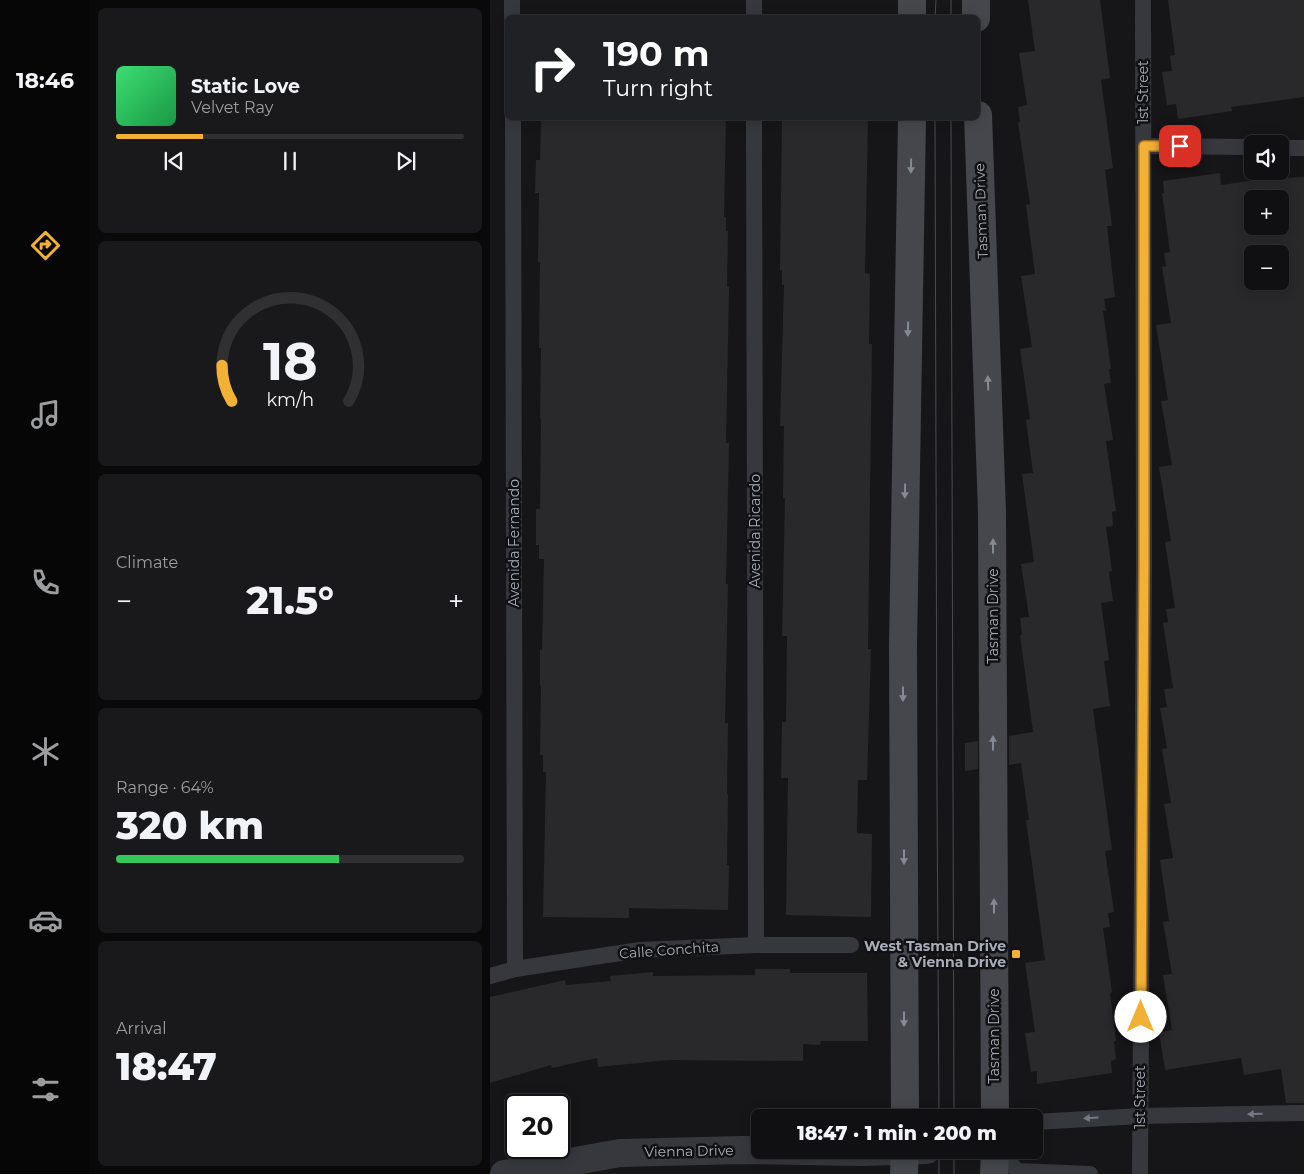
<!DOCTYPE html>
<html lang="en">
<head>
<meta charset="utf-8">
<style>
	body { margin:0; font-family:Montserrat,sans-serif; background:#19191b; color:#f1f3f6; height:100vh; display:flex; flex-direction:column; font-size:19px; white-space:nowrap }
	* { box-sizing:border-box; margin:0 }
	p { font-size:16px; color:#9c9d9f }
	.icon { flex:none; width:28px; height:28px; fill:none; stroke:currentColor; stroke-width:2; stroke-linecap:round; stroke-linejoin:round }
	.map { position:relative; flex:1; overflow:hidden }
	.drawer { display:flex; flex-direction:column; gap:8px; padding:8px; background:#09090a; width:400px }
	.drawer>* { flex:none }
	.guide { position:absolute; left:15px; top:15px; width:475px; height:105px; border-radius:8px; box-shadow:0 2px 12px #0003,0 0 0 1px #303032; background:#202124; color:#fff; overflow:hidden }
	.buttons { position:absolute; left:754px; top:135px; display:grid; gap:10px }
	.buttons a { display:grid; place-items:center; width:45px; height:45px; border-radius:8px; background:#101012; box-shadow:0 2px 12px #0003,0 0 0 1px #303032; font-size:25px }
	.speed { position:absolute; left:15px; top:1094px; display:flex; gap:10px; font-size:25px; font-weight:700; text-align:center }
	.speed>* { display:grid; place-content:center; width:65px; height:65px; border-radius:50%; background:#101012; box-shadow:0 2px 12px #0003,0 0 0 1px #303032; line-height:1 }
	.speed .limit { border:2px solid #111; border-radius:8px; background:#fff; color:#111 }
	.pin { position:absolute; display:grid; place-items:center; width:42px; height:42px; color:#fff; margin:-21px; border-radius:10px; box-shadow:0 2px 8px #0006 }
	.me { position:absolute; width:55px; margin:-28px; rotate:0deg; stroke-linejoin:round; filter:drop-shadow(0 0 4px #0008) }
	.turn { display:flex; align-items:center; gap:18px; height:105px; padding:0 15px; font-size:22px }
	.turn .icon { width:65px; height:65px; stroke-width:2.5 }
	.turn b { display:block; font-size:35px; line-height:42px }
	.big { font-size:38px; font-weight:800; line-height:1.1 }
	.drawer .tile { flex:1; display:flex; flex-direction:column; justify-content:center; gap:8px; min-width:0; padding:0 18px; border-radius:8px; background:#19191b }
	.drawer .dial { align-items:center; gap:0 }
	.dial svg { height:130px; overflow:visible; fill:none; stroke:#303032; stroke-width:7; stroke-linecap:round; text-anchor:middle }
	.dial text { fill:#f1f3f6; stroke:none }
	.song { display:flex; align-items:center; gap:15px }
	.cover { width:60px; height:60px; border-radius:8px; background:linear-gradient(135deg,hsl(140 70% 55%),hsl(140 70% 35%)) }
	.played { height:5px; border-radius:2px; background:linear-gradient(90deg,#f2b134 25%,#303032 25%) }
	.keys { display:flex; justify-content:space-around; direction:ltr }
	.heat { display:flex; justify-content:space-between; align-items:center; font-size:28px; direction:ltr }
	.charge { height:8px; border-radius:4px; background:linear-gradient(90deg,#34c759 64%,#303032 0) }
	.trip { position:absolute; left:261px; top:1109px; width:292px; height:50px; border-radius:8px; background:#101012; box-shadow:0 2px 12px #0003,0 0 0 1px #303032; font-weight:800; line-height:50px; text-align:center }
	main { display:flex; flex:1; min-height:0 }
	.menu { display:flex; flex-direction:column; width:90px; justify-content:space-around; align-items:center; background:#060607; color:#9c9d9f }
	.menu .icon { width:35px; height:35px }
	.menu .selected { color:#f2b134 }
	.menu b { font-size:22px; color:#f1f3f6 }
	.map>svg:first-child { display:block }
	.building { fill:#29292c; fill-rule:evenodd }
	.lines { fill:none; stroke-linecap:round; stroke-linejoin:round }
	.lane { stroke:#37383d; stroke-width:16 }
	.street { stroke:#37383d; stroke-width:28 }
	.secondary { stroke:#45474d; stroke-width:28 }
	.tram { stroke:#4a4c52; stroke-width:1 }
	.oneway { fill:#858993 }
	.oneway2 { fill:#757881 }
	.route-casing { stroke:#9d7322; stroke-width:12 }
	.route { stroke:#f2b134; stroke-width:9 }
	.poi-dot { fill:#f2b134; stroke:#111113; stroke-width:2 }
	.labels { text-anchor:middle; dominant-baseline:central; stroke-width:5; stroke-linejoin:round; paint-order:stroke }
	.street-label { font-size:14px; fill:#a8adb8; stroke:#111113 }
	.poi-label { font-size:14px; font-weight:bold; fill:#a8adb8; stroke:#111113; text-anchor:end }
</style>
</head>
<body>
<main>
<nav class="menu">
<b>18:46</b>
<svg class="icon selected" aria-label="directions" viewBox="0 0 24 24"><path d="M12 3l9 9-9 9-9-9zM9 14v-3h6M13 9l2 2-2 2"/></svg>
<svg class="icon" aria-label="music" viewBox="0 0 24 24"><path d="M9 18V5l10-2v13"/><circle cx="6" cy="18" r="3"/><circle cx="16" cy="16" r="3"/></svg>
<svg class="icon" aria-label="phone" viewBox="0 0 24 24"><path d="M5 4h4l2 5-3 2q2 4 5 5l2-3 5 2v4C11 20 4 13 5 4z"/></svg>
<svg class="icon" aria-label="climate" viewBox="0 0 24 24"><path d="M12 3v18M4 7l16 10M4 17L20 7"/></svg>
<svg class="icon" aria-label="car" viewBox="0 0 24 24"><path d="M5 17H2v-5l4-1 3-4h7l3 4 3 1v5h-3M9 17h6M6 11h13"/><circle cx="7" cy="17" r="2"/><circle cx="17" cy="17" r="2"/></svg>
<svg class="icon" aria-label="filters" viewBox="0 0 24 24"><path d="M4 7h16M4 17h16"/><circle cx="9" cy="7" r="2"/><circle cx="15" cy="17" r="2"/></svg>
</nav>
<section class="drawer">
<div class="tile">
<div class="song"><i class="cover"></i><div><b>Static Love</b><p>Velvet Ray</p></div></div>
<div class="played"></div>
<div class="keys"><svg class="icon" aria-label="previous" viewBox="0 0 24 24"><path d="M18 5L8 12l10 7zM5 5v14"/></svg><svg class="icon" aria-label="pause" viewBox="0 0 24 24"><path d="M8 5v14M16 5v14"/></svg><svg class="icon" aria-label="next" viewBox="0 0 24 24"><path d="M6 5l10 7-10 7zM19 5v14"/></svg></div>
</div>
<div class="tile dial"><svg viewBox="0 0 100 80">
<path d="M14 69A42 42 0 1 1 86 69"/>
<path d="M14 69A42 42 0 0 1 8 47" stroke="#f2b134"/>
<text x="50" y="56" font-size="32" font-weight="700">18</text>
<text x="50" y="72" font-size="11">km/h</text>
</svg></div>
<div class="tile"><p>Climate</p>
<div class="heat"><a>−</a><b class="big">21.5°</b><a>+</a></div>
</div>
<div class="tile"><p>Range · 64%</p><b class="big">320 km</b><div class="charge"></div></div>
<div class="tile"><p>Arrival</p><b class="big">18:47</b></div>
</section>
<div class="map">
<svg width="814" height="1174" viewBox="0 0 814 1174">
	<rect width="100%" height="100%" fill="#161618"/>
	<!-- building -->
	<g class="building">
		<polygon points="538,0 610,0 620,78 611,80 623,168 615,170 622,226 617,226 625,297 614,299 616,311 613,311 621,369 619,369 621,383 614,384 623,440 616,441 626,511 622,512 623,526 616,527 622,571 619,572 623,601 611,603 619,660 614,661 620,706 603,709 622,850 615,851 624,912 618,913 620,927 613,928 622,992 620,993 626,1041 624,1041 626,1059 621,1061 622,1073 547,1084 547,1071 541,1072 535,1033 545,1032 535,963 555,960 536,820 539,820 531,763 519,765 519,736 543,732 530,635 532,635 530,618 539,617 531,564 544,562 532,474 543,473 536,420 540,419 530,349 542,347 531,276 545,274 536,205 540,204 528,122 530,122 528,107 537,105 529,53 545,51"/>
		<polygon points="678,0 814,0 814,97 741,107 742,111 688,119 686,104 677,105 672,72 682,71 680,56 685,55"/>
		<polygon points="51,118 236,118 234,217 236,217 236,231 238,231 237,287 239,287 236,443 239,443 236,584 238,584 235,723 238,723 237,794 238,794 237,865 239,865 238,910 139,908 139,918 53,917 56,772 53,772 53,755 50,755 51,686 50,686 50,650 52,650 54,559 49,559 49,545 46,545 46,509 50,509 51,418 50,418 51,348 49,348 50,262 48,262 49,193 45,193 46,160 50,160"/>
		<polygon points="292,118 378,118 375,273 380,274 379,344 382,344 378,649 381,649 377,780 368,780 367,833 382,834 381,917 296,915 298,778 291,778 292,722 296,722 297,636 292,636 295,498 293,498 294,426 290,426 294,285 292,285 292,270 290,270"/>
		<path d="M730,173L731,185L774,179L814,177V1103H796L791,1069L754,1075L751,1058L675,1070L669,1032L682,1030L673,975L682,974L673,922L679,921L670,860L683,858L674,804L681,803L672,749L677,748L670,708L677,707L674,689L683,688L673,623L678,622L676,609L685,608L675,542L681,541L669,467L682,465L671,401L678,400L666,325L681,323L672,267L676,266L674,253L680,252L672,193H674L673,181ZM762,199H790V226H762ZM762,254H790V281H762Z"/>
		<polygon points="488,741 488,769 475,771 475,743"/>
		<polygon points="265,969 300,969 300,973 377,973 378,1041 331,1041 330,1045 313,1044 313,1061 179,1060 108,1067 107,1058 62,1068 61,1065 0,1083 0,997 75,980 76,985 121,981 120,976 163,972 163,976 265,975"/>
	</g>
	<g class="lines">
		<!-- lane -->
		<g class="lane">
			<polyline points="22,0 22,18"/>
			<polyline points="264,0 264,18"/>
			<polyline points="23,118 25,969"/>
			<polyline points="264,118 266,945"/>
			<polyline points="654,146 762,147"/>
			<polyline points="790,148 814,148"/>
			<polyline points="0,976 25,969 150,950 266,945 361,945"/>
			<polyline points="545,1122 650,1116 814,1113"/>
			<polyline points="506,1150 528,1171 600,1174"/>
			<polyline points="650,1174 654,565 653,0"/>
		</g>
		<!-- street -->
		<polyline class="street" points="14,1174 130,1153 252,1150 371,1152 437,1150"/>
		<!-- secondary -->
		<g class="secondary">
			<polyline points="422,0 422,18"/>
			<polyline points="486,0 486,18"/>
			<polyline points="488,115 502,512 505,1118"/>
			<polyline points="415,1118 413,646 422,118"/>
			<polyline points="414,1174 415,1150"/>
			<polyline points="504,1174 505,1150"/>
		</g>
		<!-- tram -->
		<g class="tram">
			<polyline points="461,0 461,18"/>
			<polyline points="445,18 446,0"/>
			<polyline points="445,118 447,798 449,1118"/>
			<polyline points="461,118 464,1118"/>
			<polyline points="464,1150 464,1174"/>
			<polyline points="449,1174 449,1150"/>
		</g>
	</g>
	<!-- one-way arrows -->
	<defs><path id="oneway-solid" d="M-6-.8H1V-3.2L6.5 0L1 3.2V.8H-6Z" transform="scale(1.25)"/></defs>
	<g class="oneway">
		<use href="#oneway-solid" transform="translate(421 166) rotate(91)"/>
		<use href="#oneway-solid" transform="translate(418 329) rotate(91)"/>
		<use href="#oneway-solid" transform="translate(498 383) rotate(-92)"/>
		<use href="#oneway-solid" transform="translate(415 491) rotate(91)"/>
		<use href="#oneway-solid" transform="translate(503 546) rotate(-90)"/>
		<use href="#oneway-solid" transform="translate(413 694) rotate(90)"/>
		<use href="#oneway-solid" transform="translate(503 743) rotate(-90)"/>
		<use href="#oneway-solid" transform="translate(414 857) rotate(90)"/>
		<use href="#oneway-solid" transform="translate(504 906) rotate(-90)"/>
		<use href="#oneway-solid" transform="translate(414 1019) rotate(90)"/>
	</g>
	<g class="oneway2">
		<use href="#oneway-solid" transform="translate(765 1114) rotate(179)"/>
		<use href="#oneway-solid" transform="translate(601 1118) rotate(177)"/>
	</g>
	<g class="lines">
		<defs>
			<polyline id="route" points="651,1017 654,565 654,146 690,146"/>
		</defs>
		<!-- route casing -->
		<use href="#route" class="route-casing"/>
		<!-- route -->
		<use href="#route" class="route"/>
	</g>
	<!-- markers -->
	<rect class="poi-dot" x="521" y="949" width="10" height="10" rx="2.5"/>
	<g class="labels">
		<!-- street labels -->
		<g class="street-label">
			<text transform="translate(653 92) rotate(-90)">1st Street</text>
			<text transform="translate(491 211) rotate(-92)">Tasman Drive</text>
			<text transform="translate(265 531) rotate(-90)">Avenida Ricardo</text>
			<text transform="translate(24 543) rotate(-90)">Avenida Fernando</text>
			<text transform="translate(503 616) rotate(-90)">Tasman Drive</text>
			<text transform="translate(179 950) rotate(-4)">Calle Conchita</text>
			<text transform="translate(504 1036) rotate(-90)">Tasman Drive</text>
			<text transform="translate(650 1097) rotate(-90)">1st Street</text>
			<text transform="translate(199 1151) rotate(-1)">Vienna Drive</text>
		</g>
		<!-- poi labels -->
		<g class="poi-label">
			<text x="516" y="946">West Tasman Drive<tspan x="516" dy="16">&amp; Vienna Drive</tspan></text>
		</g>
	</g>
</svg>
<div class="buttons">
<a><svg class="icon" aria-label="sound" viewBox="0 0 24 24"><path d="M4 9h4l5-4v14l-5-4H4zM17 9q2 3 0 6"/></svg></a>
<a>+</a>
<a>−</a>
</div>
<div class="speed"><div class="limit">20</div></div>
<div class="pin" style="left:690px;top:146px;background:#d93025"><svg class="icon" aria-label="arrive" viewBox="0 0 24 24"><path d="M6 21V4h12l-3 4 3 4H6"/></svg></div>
<svg class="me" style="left:651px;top:1017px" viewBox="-20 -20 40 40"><circle r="19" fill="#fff"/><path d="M0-13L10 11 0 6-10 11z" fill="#f2b134"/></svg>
<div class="trip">18:47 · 1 min · 200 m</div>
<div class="guide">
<div class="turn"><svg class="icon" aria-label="right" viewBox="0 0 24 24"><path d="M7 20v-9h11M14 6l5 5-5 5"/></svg><div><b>190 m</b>Turn right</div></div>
</div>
</div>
</main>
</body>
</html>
